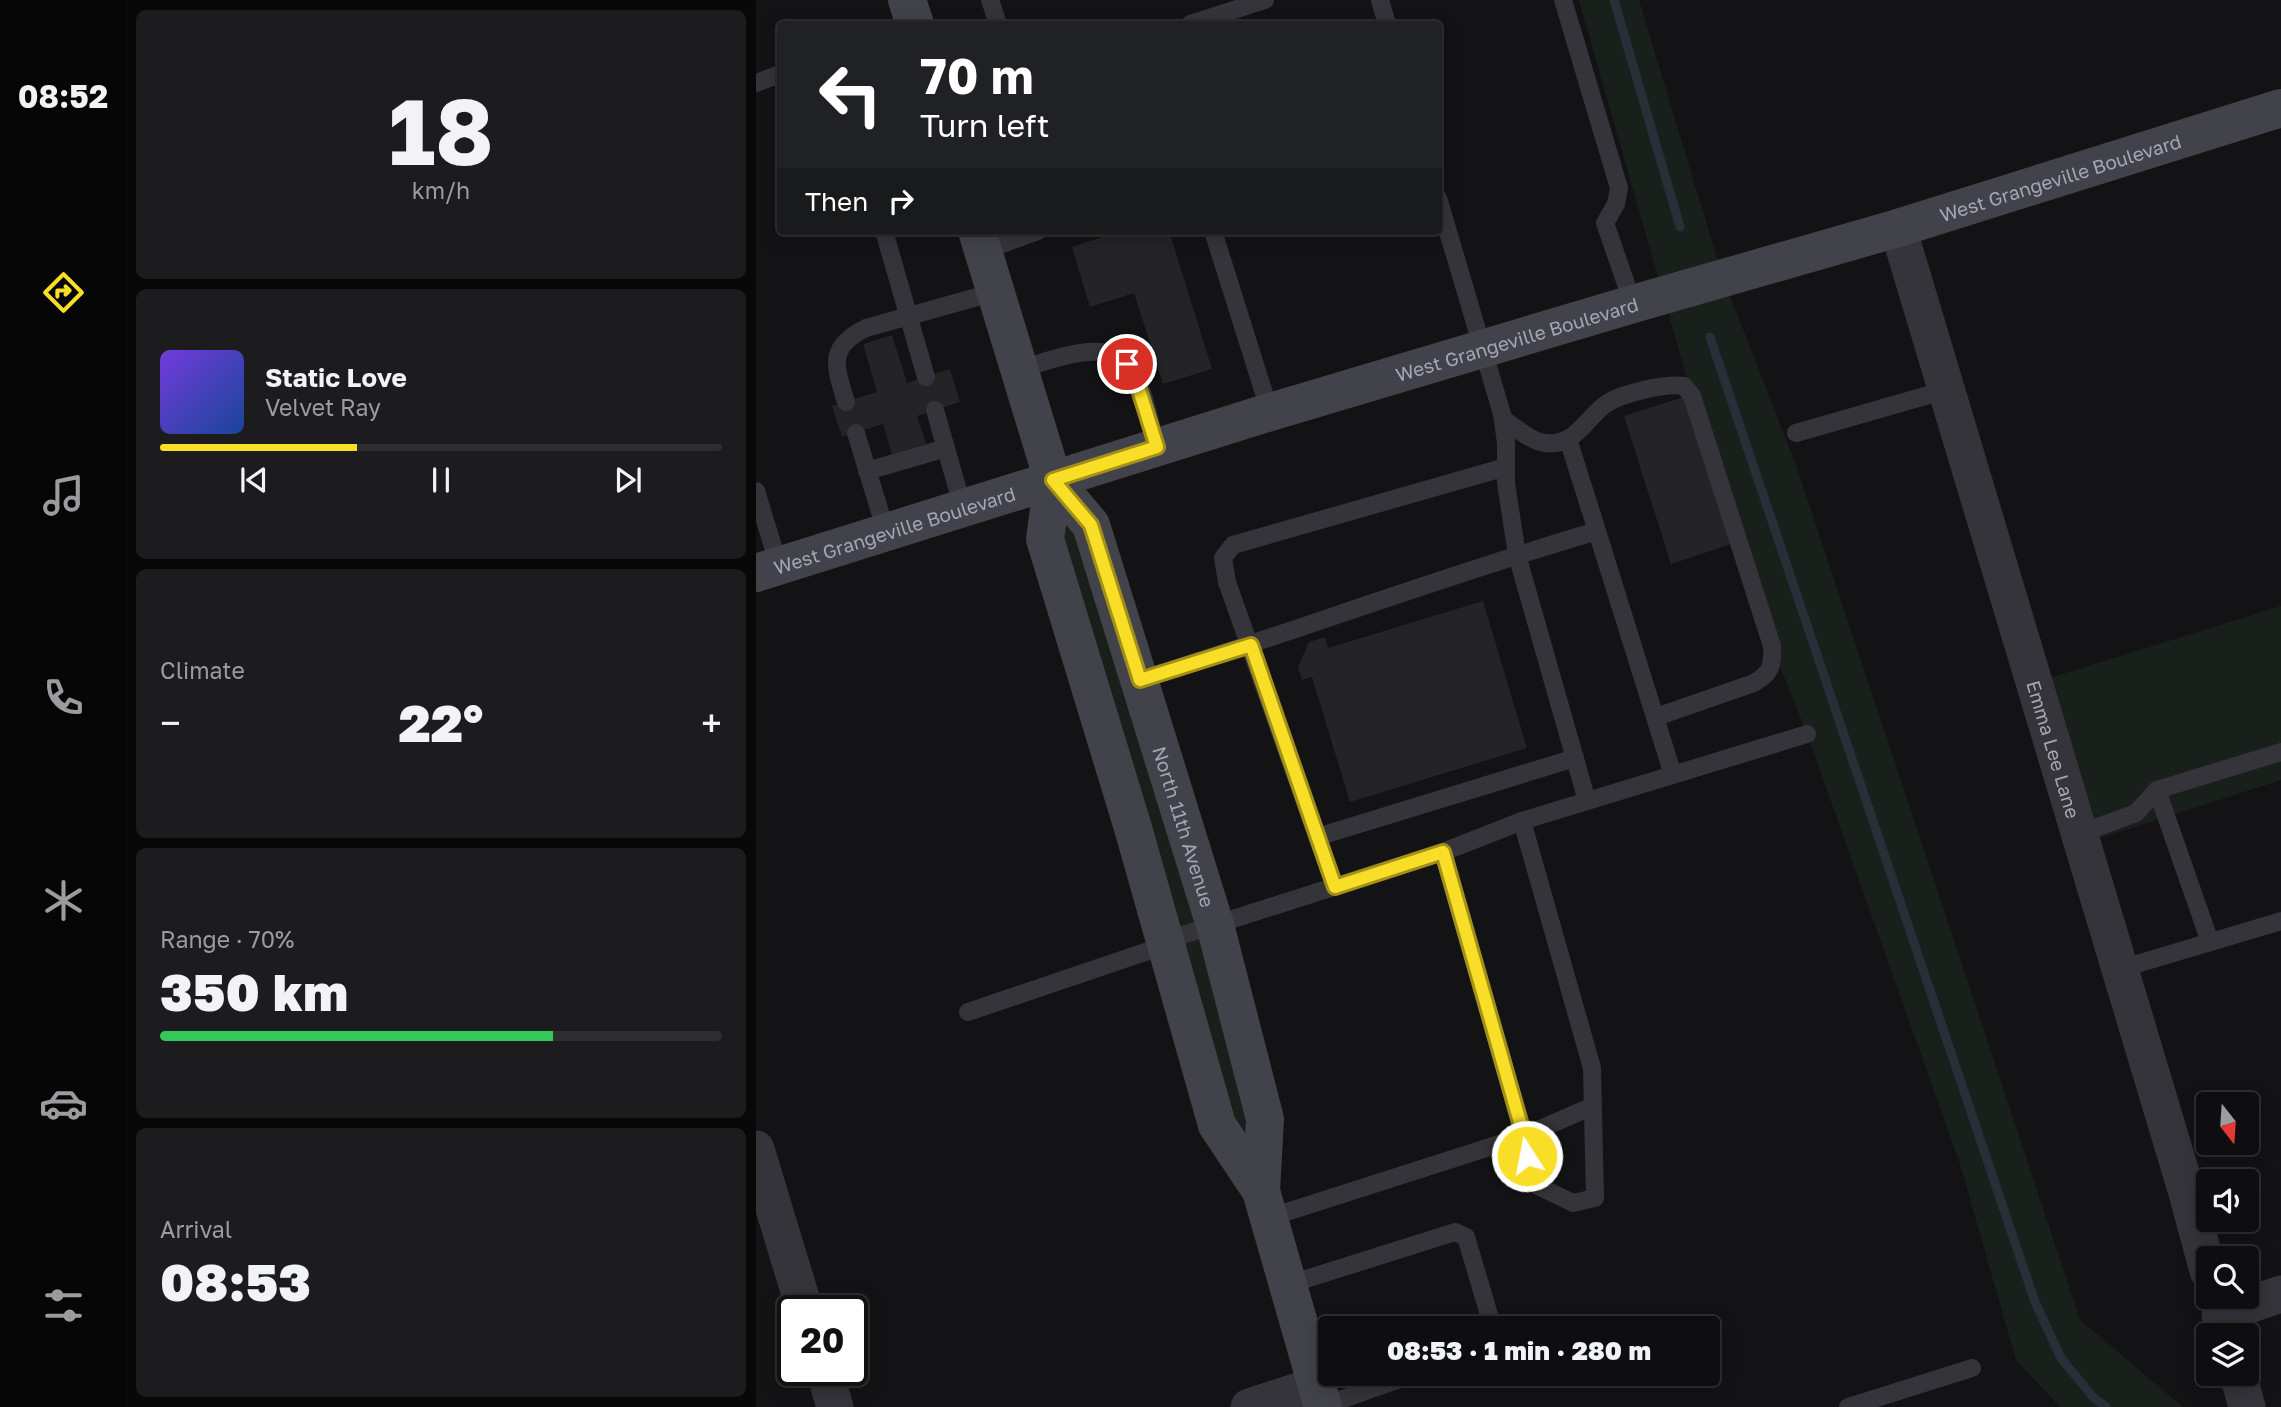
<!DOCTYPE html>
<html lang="en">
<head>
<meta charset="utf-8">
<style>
	body { margin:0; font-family:"Golos Text",sans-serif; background:#1c1c1e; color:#f1f3f6; height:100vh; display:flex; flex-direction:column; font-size:26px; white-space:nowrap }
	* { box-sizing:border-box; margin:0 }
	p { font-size:23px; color:#9b9c9f }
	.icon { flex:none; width:38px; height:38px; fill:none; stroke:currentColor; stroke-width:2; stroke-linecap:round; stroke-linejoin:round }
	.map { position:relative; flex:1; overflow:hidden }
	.side { display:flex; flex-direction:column; gap:10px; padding:10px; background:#080809; width:630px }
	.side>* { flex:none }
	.hud { position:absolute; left:21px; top:21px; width:665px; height:214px; border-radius:7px; box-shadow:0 4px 18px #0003,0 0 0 2px #2e2e30; background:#202124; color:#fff; overflow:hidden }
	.needle { width:46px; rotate:163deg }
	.buttons { position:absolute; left:1440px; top:1092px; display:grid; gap:14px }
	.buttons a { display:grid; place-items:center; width:63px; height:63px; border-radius:7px; background:#0e0e10; box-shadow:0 4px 18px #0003,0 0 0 2px #2e2e30; font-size:35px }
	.speed { position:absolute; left:21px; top:1295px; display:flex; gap:14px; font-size:35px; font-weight:700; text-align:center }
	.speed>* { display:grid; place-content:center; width:91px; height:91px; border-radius:50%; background:#0e0e10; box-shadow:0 4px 18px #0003,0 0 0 2px #2e2e30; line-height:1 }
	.speed .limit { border:4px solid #111; border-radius:10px; background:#fff; color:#111 }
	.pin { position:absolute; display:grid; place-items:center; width:60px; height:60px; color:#fff; margin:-30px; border:4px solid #fff; border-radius:50%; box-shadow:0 2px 7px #0007 }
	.me { position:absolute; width:77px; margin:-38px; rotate:349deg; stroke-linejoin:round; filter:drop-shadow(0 0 5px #0008) }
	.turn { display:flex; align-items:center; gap:24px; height:147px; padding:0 28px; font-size:32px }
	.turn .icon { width:91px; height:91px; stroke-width:2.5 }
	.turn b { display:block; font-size:49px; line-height:60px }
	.then { display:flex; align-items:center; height:66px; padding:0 28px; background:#0003; gap:14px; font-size:26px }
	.big { font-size:52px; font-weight:800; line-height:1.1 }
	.side .card { flex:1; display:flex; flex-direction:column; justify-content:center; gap:10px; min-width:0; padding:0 24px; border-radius:10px; background:#1c1c1e }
	.side .dial { align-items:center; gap:0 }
	.dial b { font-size:91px; line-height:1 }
	.song { display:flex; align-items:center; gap:21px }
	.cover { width:84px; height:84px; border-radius:10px; background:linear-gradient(135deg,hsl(260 70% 55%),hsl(220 70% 35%)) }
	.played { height:7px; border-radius:4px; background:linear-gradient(90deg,#f9de27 35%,#2e2e30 35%) }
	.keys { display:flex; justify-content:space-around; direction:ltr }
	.heat { display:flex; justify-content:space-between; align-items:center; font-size:38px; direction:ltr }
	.charge { height:10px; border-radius:5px; background:linear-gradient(90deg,#34c759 70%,#2e2e30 0) }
	.trip { position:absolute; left:562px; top:1316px; width:402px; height:70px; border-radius:7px; background:#0e0e10; box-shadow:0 4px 18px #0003,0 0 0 2px #2e2e30; font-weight:800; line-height:70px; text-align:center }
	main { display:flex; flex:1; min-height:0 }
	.menu { display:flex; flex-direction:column; width:126px; justify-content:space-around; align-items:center; background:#060606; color:#9b9c9f }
	.menu .icon { width:49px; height:49px }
	.menu .on { color:#f9de27 }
	.menu b { font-size:32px; color:#f1f3f6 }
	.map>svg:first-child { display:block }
	.green { fill:#19201b }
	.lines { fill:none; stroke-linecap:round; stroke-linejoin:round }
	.stream { stroke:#292e39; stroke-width:9 }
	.building { fill:#242326 }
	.lane { stroke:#34343a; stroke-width:18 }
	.street { stroke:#34343a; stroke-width:37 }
	.secondary { stroke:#42424a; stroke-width:38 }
	.route-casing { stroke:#a29019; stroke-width:18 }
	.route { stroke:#f9de27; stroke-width:12 }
	.labels { text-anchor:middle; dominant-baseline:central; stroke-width:7; stroke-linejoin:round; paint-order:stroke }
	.street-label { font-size:19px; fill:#a4a6b6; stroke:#0e0e10 }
</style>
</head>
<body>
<main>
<nav class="menu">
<b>08:52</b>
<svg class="icon on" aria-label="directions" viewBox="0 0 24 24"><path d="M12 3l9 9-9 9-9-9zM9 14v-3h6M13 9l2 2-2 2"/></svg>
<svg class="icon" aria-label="music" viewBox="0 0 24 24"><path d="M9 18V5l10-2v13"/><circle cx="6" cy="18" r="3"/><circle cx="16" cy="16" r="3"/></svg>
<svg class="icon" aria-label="phone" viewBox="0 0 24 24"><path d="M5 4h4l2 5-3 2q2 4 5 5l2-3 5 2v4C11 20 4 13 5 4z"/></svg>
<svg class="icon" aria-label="climate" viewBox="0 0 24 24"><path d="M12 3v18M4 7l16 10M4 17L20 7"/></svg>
<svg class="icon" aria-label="car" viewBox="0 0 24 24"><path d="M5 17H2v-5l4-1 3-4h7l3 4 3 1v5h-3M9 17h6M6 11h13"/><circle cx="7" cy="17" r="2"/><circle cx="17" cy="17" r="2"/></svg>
<svg class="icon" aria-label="filters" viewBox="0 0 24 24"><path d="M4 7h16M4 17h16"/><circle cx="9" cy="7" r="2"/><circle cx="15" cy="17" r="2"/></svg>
</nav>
<section class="side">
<div class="card dial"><b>18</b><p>km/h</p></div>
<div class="card">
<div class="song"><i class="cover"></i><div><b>Static Love</b><p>Velvet Ray</p></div></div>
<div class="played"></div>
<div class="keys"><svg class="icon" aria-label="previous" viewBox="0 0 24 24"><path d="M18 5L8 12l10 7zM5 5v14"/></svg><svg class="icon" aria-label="pause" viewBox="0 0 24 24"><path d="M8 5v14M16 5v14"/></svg><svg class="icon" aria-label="next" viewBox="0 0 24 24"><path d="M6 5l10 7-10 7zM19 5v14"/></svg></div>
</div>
<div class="card"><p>Climate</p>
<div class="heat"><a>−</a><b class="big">22°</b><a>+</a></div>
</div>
<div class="card"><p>Range · 70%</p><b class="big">350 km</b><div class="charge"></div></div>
<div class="card"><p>Arrival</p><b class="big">08:53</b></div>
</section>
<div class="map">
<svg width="1525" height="1407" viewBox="0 0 1525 1407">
	<rect width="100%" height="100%" fill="#131315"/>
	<!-- green -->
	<g class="green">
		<polygon points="823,0 883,0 967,278 1040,465 1324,1320 1427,1407 1304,1407 1260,1360 1204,1164 1051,734 1016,646 936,396"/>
		<polygon points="297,480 335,525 459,925 505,1191 461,1125 289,539"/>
		<polygon points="1525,606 1525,780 1326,844 1278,683"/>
	</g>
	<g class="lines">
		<!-- stream -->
		<g class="stream">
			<polyline points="858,0 924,227"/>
			<polyline points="954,337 1279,1302 1305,1358 1337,1397 1350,1407"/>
		</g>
	</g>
	<!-- building -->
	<g class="building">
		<polygon points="358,231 413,231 456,369 407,384 378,293 334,307 316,247 358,233"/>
		<polygon points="136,335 151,383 194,369 204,402 161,416 170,444 136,454 127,424 86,437 76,406 121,392 107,344"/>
		<polygon points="928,397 975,544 915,564 868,416"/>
		<polygon points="727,601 771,748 594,802 556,677 546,680 542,667 553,642 569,637 572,648"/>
	</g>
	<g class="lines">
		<!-- lane -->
		<g class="lane">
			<polyline points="234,0 242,24"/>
			<polyline points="624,0 631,24"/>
			<polyline points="807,0 863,188 860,204 849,223 877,304"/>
			<polyline points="434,24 509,0"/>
			<polyline points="0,83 24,74"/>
			<polyline points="682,198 746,414 750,443 750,483 761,555 831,801"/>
			<polyline points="128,231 170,377"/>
			<polyline points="457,231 514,412"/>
			<polyline points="227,251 282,231"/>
			<path d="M263,370C290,361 350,337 372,365C389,387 393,422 401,448"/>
			<path d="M90,402C79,366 71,347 110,328L239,292"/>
			<polyline points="179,410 207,508"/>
			<path d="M747,419C759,427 774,441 789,443C819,447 830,418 850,404C866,393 910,383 928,386L936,396L1016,646C1017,666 1015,673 998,683L900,717"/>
			<polyline points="100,433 130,532"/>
			<polyline points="1040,433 1190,390"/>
			<polyline points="812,439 841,531"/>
			<polyline points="111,471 190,448"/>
			<polyline points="0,491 23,566"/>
			<path d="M384,680C537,632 687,576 841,531L917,775"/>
			<polyline points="1401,790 1454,942"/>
			<polyline points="766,821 836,1068 839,1198 817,1203 782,1186 774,1176 768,1136 837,1106"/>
			<polyline points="1323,834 1380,813 1401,790 1525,752"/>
			<polyline points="561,837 819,758"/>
			<polyline points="579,887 471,582 467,558 477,545 750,467"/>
			<polyline points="408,941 687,852 766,821 1051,734"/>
			<polyline points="1364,969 1525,921"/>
			<polyline points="212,1012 410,945"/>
			<polyline points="512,1218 768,1136 687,852"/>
			<polyline points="531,1285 699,1232 710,1237 737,1328"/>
			<polyline points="567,1406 658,1374"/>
			<polyline points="1092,1407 1216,1368"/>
		</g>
		<!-- street -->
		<g class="street">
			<path id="s1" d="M1142,228L1431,1193L1452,1271"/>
			<polyline points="0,1149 49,1311"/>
			<polyline points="1464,1315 1525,1294"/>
			<polyline points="68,1370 79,1407"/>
			<polyline points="1482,1374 1491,1407"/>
			<polyline points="493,1407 560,1385"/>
		</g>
		<!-- secondary -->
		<g class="secondary">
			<polyline points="151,0 159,24"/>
			<path id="s2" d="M221,231L297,480L335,525L459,925L509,1119L505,1191"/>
			<polyline points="297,480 289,539 377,828 461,1125 505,1191 567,1407"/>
			<path id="s3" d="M0,573L514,412L877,304L1142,228L1525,108"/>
		</g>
	</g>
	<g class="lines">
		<defs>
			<polyline id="route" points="371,364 380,380 401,447 297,480 335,525 384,680 495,645 579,887 687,852 768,1136 771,1156"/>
		</defs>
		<!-- route casing -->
		<use href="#route" class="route-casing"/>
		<!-- route -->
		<use href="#route" class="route"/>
	</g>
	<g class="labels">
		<!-- street labels -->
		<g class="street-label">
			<text stroke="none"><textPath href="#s3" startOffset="1363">West Grangeville Boulevard</textPath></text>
			<text stroke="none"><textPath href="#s3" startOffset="796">West Grangeville Boulevard</textPath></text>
			<text stroke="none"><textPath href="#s3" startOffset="145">West Grangeville Boulevard</textPath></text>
			<text stroke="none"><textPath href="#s1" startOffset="544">Emma Lee Lane</textPath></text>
			<text stroke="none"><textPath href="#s2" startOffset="635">North 11th Avenue</textPath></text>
		</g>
	</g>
</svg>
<div class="buttons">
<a><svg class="needle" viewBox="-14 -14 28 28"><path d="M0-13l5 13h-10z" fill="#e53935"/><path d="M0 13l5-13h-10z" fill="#9b9c9f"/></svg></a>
<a><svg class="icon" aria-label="sound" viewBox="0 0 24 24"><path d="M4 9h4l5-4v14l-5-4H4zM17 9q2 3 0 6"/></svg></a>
<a><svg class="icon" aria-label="search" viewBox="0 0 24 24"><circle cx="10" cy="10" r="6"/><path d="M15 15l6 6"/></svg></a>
<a><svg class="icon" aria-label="layers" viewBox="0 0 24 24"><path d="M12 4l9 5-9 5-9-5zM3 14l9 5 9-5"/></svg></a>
</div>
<div class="speed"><div class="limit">20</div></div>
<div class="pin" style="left:371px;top:364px;background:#d93025"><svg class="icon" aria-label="arrive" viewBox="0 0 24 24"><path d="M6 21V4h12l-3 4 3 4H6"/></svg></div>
<svg class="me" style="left:771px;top:1156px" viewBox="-20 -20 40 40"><circle r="17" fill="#f9de27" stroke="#fff" stroke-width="3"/><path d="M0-11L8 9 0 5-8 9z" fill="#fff"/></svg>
<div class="trip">08:53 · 1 min · 280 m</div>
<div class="hud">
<div class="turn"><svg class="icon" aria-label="left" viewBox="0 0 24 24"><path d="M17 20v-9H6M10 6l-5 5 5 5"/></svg><div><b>70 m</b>Turn left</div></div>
<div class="then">Then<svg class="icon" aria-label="right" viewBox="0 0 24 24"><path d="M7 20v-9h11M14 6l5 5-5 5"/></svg></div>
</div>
</div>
</main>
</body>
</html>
